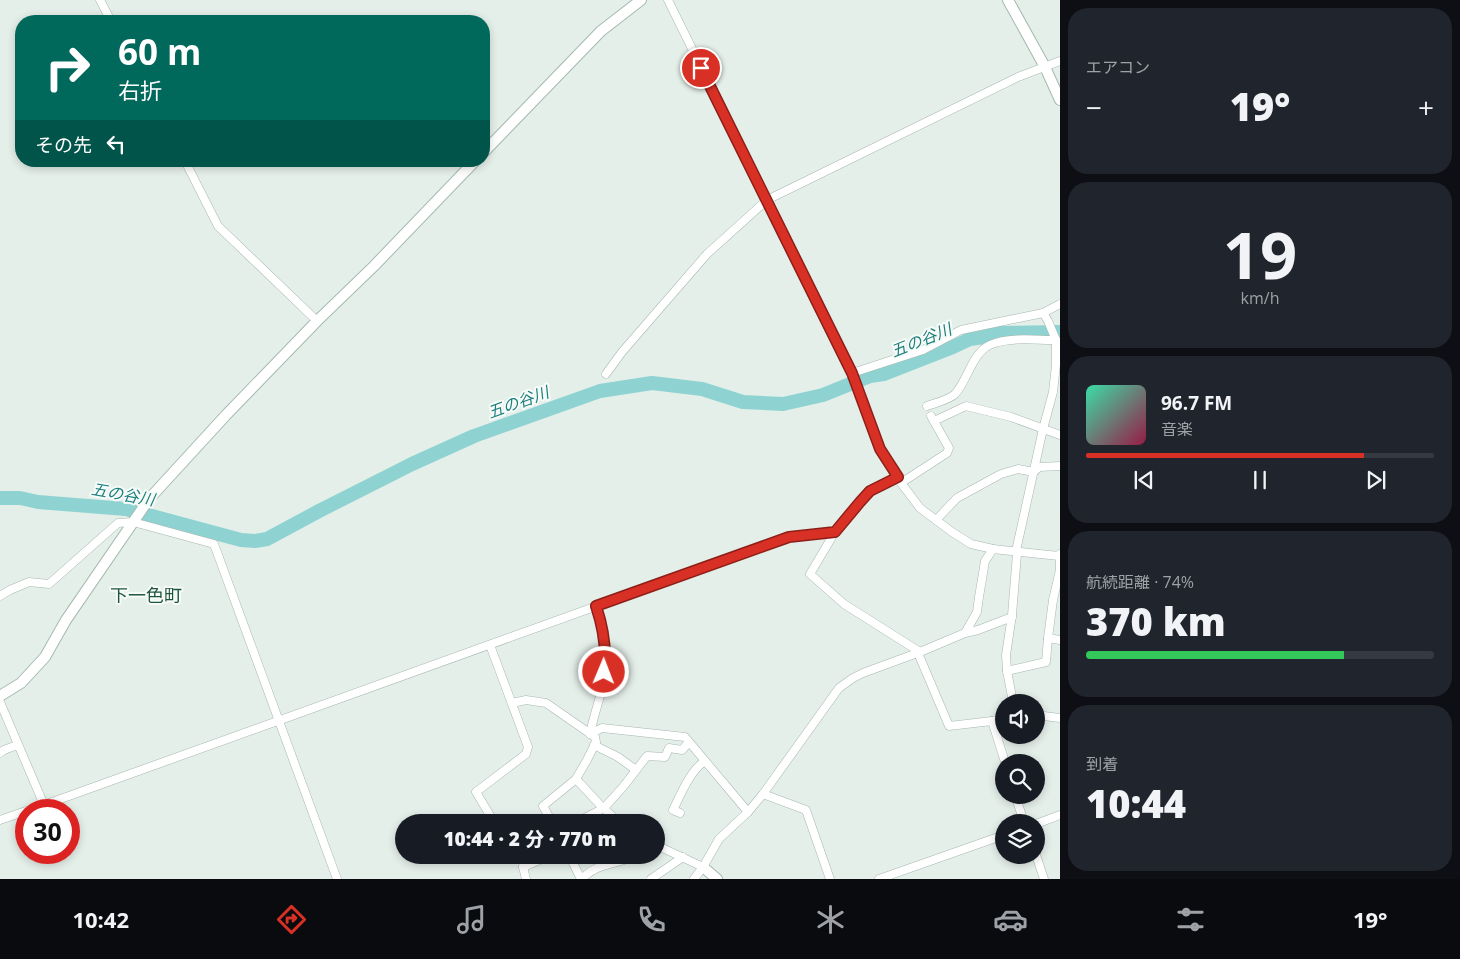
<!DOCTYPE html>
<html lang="ja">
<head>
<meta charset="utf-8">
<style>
	body { margin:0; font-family:"Open Sans","Noto Sans JP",sans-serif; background:#20242c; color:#f1f3f6; height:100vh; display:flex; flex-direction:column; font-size:19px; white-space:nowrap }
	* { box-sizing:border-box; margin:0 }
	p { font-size:16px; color:#9ea1a6 }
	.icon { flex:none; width:28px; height:28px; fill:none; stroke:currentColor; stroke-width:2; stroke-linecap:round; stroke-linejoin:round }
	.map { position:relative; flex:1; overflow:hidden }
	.drawer { display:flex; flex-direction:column; gap:8px; padding:8px; background:#0d0f14; width:400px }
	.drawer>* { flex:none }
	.top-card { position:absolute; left:15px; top:15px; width:475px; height:152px; border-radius:20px; box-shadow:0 2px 8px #0003; background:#00695c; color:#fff; overflow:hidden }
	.controls { position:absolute; left:995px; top:694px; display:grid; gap:10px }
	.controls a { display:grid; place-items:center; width:50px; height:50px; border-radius:50%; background:#171b24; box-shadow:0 2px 8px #0003; font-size:25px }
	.speed { position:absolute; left:15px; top:799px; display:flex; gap:10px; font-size:25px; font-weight:700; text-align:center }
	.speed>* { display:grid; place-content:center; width:65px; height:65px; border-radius:50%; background:#171b24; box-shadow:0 2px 8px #0003; line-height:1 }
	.speed .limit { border:8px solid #d22; background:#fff; color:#111 }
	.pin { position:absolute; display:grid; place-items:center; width:42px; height:42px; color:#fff; margin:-21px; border:2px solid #fff; border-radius:50%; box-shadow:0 1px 5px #0007 }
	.me { position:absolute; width:55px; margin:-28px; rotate:1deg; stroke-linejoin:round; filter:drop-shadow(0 0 4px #0008) }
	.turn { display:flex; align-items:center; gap:18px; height:105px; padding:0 20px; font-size:22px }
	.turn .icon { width:65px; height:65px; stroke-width:2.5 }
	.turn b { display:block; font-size:35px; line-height:42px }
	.then { display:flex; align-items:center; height:48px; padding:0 20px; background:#0003; gap:10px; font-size:19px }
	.big { font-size:38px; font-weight:800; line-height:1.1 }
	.drawer .card { flex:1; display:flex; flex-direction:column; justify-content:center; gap:8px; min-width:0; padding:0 18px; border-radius:20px; background:#20242c }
	.drawer .dial { align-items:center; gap:0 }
	.dial b { font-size:65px; line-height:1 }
	.song { display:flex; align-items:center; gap:15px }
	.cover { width:60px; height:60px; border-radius:8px; background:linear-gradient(135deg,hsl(160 70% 55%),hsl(340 70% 35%)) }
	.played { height:5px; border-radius:2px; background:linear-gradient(90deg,#d93025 80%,#363941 80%) }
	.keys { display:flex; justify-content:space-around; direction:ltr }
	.heat { display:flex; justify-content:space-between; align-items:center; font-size:28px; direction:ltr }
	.charge { height:8px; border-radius:4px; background:linear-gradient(90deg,#34c759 74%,#363941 0) }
	.trip { position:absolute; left:395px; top:814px; width:270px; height:50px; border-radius:25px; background:#171b24; box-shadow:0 2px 8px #0003; font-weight:800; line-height:50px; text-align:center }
	.dock { display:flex; height:80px; justify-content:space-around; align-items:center; background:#090b0e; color:#9ea1a6 }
	.dock .icon { width:35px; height:35px }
	.dock .current { color:#d93025 }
	.dock b { font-size:22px; color:#f1f3f6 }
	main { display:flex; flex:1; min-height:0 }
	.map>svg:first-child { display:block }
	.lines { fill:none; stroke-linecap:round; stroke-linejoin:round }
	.river { stroke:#8ed3d2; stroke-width:14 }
	.street-casing { stroke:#a7b7af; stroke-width:9 }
	.secondary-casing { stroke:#a4baaf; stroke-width:12 }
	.street { stroke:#fff; stroke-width:8 }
	.secondary { stroke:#fff; stroke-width:10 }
	.route-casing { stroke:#8d1f18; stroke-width:12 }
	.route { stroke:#d93025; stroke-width:9 }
	.labels { text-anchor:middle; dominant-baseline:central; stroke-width:4; stroke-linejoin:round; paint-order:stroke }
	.water-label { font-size:16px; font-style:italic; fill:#1c7f7e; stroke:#f6fbf8 }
	.quarter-label { font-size:18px; fill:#1f543e; stroke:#f6fbf8 }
</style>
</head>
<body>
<main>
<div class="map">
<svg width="1060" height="879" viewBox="0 0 1060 879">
	<rect width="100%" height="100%" fill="#e5efe9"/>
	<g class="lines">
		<!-- river -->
		<polyline class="river" points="0,498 20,498 38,502 126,509 241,540 255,541 267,539 319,511 412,464 474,436 600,391 652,383 702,389 743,402 783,404 823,395 870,376 884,374 953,347 970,339 984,337 996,333 1060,332"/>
		<defs>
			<g id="street">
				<polyline points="100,0 111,21"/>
				<polyline points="668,0 852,373 880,449 901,483 920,508 952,532 971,544 993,549"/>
				<polyline points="185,161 218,226 317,321"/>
				<polyline points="852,373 923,350 961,330 1043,313 1060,304"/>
				<polyline points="606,374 622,352 707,254 767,200 1018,77 1060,61"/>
				<path d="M927,406C935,403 949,400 955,394C969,379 972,349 995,343C1014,337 1036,340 1056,340"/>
				<polyline points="934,421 966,406 1011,417 1060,435"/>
				<polyline points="901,483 947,453 949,448 931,416"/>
				<polyline points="936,520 957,498 1001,474 1018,469 1034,472 1039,467 1060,466"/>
				<polyline points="835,532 810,574 844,604 920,652"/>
				<polyline points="1060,554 1060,570 1053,600 1048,638 1060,640"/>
				<polyline points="0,596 10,590 29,582 49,584 118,523 133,522 214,544 337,879"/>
				<polyline points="965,633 978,630 1012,617"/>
				<polyline points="490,645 528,747 526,754 476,792 494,822"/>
				<polyline points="918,653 949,726 992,721 1005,762"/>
				<polyline points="1007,671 1046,662 1048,638"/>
				<polyline points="0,702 44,805"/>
				<polyline points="1013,702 1007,671 1006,655 1012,615 1017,554 1016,551 1043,429 1053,392 1056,365 1056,340 1048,321 1043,313"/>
				<polyline points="512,703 526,700 546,703 595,737 596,742 587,760 576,779 543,806 552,822"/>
				<polyline points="1036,715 1060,718"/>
				<polyline points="992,721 1004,719"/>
				<polyline points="590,734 602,728 685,737 748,812"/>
				<path d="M590,734C593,719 598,704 602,689C609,662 605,632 596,606"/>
				<polyline points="594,745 618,757 636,770"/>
				<polyline points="0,753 4,750 17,745"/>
				<polyline points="576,779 602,807 619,822"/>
				<polyline points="763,794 806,810 830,879"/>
				<polyline points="1015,795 1024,822"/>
				<polyline points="30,810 789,537 835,532 860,501 870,491 898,477"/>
				<path d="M680,813L673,810C680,796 691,769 705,761"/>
				<polyline points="0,820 26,811"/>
				<polyline points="577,822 604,808 623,787 647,756 665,757 669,748 682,750 689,742"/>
				<polyline points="1036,824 1060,815"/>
				<polyline points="656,845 703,867"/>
				<polyline points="519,855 524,862 523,867 526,879"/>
				<polyline points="569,855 581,879"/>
				<polyline points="1036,855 1044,879"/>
				<polyline points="523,867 551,855"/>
				<path d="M582,879C597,862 618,865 637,855"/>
				<polyline points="651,879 683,857"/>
				<polyline points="694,879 703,867 719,839 748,812 763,794 839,688 853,678 863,673 920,652 965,633 977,612 979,597 985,561 993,549 1059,556"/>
				<polyline points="879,879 1004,835"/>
			</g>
			<g id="secondary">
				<polyline points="1008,0 1045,67 1060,100"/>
				<polyline points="484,152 601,31 641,0"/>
				<polyline points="0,696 21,683 45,657 66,620 149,499 226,415 317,321 374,266 475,161"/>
				<polyline points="703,867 717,879"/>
			</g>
		</defs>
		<!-- street casing -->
		<use href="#street" class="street-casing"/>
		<!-- secondary casing -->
		<use href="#secondary" class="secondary-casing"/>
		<!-- street -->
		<use href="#street" class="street"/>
		<!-- secondary -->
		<use href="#secondary" class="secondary"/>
	</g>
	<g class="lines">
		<defs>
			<path id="route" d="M604,672C607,649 603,627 596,606L789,537L835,532L860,502L870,491L898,477L880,449L852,373L701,68"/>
		</defs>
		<!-- route casing -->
		<use href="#route" class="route-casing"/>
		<!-- route -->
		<use href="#route" class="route"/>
	</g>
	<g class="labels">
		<!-- water labels -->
		<g class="water-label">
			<text transform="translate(921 340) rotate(-22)">五の谷川</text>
			<text transform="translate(518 402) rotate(-20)">五の谷川</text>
			<text transform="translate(123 494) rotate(10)">五の谷川</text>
		</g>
		<!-- quarter labels -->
		<g class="quarter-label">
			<text x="146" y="595">下一色町</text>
		</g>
	</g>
</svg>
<div class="controls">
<a><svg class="icon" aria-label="sound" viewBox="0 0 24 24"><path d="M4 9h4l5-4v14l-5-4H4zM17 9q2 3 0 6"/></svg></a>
<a><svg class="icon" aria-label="search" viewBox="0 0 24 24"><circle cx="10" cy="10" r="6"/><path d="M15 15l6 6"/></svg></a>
<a><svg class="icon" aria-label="layers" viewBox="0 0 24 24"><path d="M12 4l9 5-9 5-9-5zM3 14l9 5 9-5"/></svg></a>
</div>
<div class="speed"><div class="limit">30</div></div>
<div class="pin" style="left:701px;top:68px;background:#d93025"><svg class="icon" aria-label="arrive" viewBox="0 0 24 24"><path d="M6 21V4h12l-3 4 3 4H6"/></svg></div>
<svg class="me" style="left:604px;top:672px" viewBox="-20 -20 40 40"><circle r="17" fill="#d93025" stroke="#fff" stroke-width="3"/><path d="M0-11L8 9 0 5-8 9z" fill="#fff"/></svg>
<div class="trip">10:44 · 2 分 · 770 m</div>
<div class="top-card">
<div class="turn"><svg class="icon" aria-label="right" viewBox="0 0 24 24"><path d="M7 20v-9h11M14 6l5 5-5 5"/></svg><div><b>60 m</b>右折</div></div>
<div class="then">その先<svg class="icon" aria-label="left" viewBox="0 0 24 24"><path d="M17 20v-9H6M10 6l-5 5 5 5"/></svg></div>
</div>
</div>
<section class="drawer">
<div class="card"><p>エアコン</p>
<div class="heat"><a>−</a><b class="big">19°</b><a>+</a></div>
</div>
<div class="card dial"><b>19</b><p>km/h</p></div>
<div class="card">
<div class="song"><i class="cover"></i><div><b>96.7 FM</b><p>音楽</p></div></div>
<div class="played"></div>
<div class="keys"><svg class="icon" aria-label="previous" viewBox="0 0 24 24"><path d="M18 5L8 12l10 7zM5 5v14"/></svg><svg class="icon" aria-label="pause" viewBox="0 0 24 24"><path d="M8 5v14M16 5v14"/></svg><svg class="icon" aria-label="next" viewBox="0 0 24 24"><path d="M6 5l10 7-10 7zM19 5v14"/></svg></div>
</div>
<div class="card"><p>航続距離 · 74%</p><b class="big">370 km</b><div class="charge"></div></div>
<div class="card"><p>到着</p><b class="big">10:44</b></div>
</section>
</main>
<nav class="dock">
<b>10:42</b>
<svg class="icon current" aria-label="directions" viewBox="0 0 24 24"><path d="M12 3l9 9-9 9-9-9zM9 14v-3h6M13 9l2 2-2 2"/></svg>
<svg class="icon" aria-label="music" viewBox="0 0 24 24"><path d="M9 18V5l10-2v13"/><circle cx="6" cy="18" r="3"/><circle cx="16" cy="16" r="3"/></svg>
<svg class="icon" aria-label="phone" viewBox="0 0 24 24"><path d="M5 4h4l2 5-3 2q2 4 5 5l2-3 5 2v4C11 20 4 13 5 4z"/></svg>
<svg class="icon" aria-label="climate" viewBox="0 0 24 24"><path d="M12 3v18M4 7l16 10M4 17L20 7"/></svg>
<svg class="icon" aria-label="car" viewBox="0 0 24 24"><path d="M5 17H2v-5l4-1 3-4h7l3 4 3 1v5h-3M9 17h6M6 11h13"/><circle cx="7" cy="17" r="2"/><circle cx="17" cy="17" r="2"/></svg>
<svg class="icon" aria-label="filters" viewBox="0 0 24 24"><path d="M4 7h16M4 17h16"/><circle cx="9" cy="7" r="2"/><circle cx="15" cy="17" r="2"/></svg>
<b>19°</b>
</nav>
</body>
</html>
